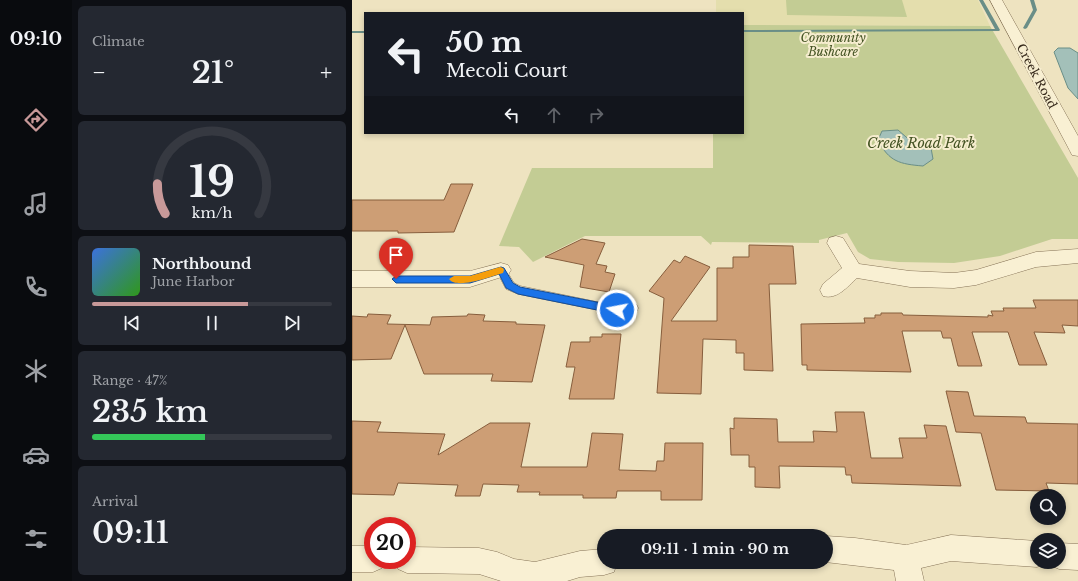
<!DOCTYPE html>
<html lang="en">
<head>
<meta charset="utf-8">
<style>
	body { margin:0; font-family:"Libre Baskerville",serif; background:#242831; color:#f1f3f6; height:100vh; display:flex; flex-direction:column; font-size:15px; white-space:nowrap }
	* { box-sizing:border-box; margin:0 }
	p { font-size:13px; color:#9ea1a6 }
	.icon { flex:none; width:22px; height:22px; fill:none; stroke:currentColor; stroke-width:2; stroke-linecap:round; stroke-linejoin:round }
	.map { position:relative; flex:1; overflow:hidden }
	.drawer { display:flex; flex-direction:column; gap:6px; padding:6px; background:#0d0f14; width:280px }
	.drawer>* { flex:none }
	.hud { position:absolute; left:12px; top:12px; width:380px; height:122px; border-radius:0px; box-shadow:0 2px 6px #0003; background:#171b24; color:#f1f3f6; overflow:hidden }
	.controls { position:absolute; left:678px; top:489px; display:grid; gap:8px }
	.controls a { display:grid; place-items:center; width:36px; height:36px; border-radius:50%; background:#171b24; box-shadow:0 2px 6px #0003; font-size:20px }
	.speed { position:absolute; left:12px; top:517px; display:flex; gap:8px; font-size:20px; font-weight:700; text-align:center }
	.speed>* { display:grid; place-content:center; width:52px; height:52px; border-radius:50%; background:#171b24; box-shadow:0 2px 6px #0003; line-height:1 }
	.speed .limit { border:6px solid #d22; background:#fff; color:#111 }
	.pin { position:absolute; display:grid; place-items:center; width:34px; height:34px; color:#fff; margin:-41px -17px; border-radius:50% 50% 50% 0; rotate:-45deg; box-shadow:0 0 4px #0007 }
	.pin .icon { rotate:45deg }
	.me { position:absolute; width:44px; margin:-22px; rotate:281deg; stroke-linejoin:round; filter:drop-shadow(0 0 3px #0008) }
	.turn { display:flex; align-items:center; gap:14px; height:84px; padding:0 16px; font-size:18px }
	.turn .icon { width:52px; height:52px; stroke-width:2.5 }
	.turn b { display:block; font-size:28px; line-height:34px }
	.lanes { display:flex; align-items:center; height:38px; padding:0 16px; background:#0003; justify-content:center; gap:20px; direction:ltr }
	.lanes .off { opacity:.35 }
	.big { font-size:30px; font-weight:600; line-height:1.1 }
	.drawer .tile { flex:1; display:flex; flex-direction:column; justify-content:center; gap:6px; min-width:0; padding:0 14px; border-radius:6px; background:#242831 }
	.drawer .dial { align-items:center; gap:0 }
	.dial svg { height:104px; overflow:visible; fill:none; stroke:#363941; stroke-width:7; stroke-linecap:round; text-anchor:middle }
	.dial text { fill:#f1f3f6; stroke:none }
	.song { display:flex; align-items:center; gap:12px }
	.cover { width:48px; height:48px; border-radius:6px; background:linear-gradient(135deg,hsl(220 70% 55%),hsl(110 70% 35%)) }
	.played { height:4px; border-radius:2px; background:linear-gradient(90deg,#c89999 65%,#363941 65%) }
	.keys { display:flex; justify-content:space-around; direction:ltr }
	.heat { display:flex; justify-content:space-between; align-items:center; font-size:22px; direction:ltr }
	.charge { height:6px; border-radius:3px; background:linear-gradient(90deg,#34c759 47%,#363941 0) }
	.trip { position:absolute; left:245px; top:529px; width:236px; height:40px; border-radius:20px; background:#171b24; box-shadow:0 2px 6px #0003; font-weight:600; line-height:40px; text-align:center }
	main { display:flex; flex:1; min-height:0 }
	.tabs { display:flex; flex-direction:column; width:72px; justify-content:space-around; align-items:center; background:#090b0e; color:#9ea1a6 }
	.tabs .icon { width:28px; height:28px }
	.tabs .selected { color:#c89999 }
	.tabs b { font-size:18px; color:#f1f3f6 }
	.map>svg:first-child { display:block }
	.farmland { fill:#e4dead }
	.green { fill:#c3cc94 }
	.water { fill:#a3c0b9; stroke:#6a8e87 }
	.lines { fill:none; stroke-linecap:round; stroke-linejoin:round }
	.stream { fill:#6a8e87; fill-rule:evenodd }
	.building { fill:#cd9e75; stroke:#875e3d }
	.lane-casing { stroke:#877458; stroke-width:1 }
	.street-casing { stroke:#877458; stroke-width:1 }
	.lane { fill:#f9f0d3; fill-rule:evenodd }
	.street { fill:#f9f0d3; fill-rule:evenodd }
	.route { fill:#1a73e8; stroke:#114b97 }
	.slow { fill:#f59e0b }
	.labels { text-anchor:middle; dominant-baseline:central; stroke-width:4; stroke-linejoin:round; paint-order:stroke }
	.far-park-label { font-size:12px; font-style:italic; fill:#445323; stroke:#f6edcf }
	.far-street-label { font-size:12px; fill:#372a1c; stroke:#f6edcf }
	.park-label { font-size:14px; font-style:italic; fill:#445323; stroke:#f6edcf }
</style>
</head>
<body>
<main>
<nav class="tabs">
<b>09:10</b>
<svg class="icon selected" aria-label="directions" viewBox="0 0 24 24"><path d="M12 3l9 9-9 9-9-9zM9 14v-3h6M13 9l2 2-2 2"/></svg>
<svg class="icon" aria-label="music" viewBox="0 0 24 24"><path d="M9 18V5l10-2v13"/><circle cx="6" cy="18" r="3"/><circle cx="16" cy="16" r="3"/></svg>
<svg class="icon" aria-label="phone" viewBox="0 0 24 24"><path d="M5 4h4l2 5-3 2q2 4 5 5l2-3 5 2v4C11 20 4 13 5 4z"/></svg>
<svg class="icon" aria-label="climate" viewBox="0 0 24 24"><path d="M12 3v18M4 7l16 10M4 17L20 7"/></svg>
<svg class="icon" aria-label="car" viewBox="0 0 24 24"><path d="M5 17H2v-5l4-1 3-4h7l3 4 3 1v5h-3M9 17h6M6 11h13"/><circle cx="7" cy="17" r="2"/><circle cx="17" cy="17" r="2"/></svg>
<svg class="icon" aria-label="filters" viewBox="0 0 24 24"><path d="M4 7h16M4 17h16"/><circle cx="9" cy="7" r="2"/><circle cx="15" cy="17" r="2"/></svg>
</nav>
<section class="drawer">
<div class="tile"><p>Climate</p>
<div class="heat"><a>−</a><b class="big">21°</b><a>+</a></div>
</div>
<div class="tile dial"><svg viewBox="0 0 100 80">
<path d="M14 69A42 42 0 1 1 86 69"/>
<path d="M14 69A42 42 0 0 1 8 46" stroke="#c89999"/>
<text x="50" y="56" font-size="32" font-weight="700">19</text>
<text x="50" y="72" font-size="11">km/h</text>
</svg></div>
<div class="tile">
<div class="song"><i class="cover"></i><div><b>Northbound</b><p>June Harbor</p></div></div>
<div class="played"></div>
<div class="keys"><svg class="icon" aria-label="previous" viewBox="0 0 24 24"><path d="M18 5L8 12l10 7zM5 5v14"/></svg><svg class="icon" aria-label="pause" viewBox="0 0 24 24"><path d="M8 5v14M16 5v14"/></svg><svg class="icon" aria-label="next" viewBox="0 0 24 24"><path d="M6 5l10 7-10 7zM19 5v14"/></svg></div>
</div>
<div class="tile"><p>Range · 47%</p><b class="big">235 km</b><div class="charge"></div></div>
<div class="tile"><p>Arrival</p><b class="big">09:11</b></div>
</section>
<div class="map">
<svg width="726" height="581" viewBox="0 0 726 581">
	<rect width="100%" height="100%" fill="#eee3c0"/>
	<!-- farmland -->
	<polygon class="farmland" points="364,0 626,0 638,26 391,25 391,13 364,13"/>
	<!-- green -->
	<g class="green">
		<polygon points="434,0 550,0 555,17 435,15"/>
		<polygon points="391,25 638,26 726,178 726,239 700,239 648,256 602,263 546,262 518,259 506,252 495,233 467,240 467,243 360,242 359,245 349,236 233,236 181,262 167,247 147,246 180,168 361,168 361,133 391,133"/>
	</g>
	<!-- water -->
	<g class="water">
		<polygon points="706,48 718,48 726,53 726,99 716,88 702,52"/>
		<path d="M546,130L561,143L579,148L581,159L571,166C548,164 537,162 526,140L530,131Z"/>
	</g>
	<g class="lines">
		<!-- stream -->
		<g class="stream">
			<polygon points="627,0 631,0 648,30 647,31 391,32 391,30 643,29"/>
			<polygon points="678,0 682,0 685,10 675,28 673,29 671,28 681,10"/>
			<rect x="0" y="31" width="13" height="2"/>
		</g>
	</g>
	<!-- building -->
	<g class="building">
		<polygon points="99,184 121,184 102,232 46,233 46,231 0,231 0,200 92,200"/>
		<polygon points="230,239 253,243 244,264 255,266 253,272 263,274 257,292 228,287 232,265 193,257"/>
		<polygon points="397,245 441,246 444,284 417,284 421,371 392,370 392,353 384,353 384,340 351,339 349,394 305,393 312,298 297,291 322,260 328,263 333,256 358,267 319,321 365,321 365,268 381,268 381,257 397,257"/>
		<polygon points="681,300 726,300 726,326 710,325 713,333 682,332 695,365 667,365 656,332 620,332 630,366 606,366 599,338 591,338 589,331 550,331 559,372 455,370 455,365 450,365 449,324 513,323 512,318 523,318 523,315 529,315 529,313 550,313 551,315 636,317 636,315 641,316 639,311 652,311 651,308 684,308"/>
		<polygon points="16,314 39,315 35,324 78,325 80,317 115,316 116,314 133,315 131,321 164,322 164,324 193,325 180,382 139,381 141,374 72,374 53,325 39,359 0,360 0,316 15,317"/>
		<polygon points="250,334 269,334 262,399 217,399 223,367 214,367 219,342 238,342 238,337 250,337"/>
		<polygon points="594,391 616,392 622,416 673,417 675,423 726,424 726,484 694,483 697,491 644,490 629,433 604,432"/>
		<polygon points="483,412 512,412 519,458 551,458 547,438 575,438 572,425 594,426 609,486 500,483 499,475 494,475 493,467 427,466 428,488 403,487 403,467 397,467 397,455 379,455 378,428 382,429 382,418 425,419 426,442 462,442 461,431 485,432"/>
		<polygon points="0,421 29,422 25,432 93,434 86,455 138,423 178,423 169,467 235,467 240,433 271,434 267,470 304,471 305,461 312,461 313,443 351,443 350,500 309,500 309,491 265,491 264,498 231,498 231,495 187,495 188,492 165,492 167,485 131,484 128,496 103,496 106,485 46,483 42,495 0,494"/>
	</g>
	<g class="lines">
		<defs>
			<polygon id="lane" points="149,266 152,267 162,283 168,286 265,306 281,304 285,305 286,308 285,311 265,314 166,294 154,289 144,270 146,267"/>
			<g id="street">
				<polygon points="638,0 650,0 726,136 726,156 720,155 718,151"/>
				<path d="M484,236L491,238L507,264L558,271L602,273L624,270L684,252L726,249V263L684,267L624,285L602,288L558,287L505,278C495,287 485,300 471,296L468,290L471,284L490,268L475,243L477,238Z"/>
				<polygon points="149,263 156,265 159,270 156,275 118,287 0,287 0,271 118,271"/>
				<polygon points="599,535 685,541 685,562 695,562 685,567 599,561 569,568 572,581 544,581 542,570 473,562 474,536 503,538 554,545"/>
				<polygon points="707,543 726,544 726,570 707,569 698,565 696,562 707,562"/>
				<polygon points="0,546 21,546 21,560 34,560 30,568 21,572 0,572"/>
				<polygon points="55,547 127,548 145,552 162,559 183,562 228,551 252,549 252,562 265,562 262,572 252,575 228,577 215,581 149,581 127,574 55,573 46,569 42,560 55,560"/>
			</g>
		</defs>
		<!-- lane casing -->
		<use href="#lane" class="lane-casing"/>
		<!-- street casing -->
		<use href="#street" class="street-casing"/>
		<!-- lane -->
		<use href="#lane" class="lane"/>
		<!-- street -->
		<use href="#street" class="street"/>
	</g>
	<!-- route -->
	<polygon class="route" points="149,267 152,268 161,283 168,287 265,306 269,307 270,310 269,312 265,314 166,294 154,288 147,274 118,283 44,283 40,279 44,276 118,276"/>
	<!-- slow -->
	<path class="slow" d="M148,267L151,268L152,270L151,273C140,276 105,290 97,279L102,276H118Z"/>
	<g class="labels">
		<!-- far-park labels -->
		<g class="far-park-label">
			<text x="481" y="37">Community<tspan x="481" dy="14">Bushcare</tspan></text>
		</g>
		<!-- far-street labels -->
		<g class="far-street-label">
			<text transform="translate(685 76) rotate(62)">Creek Road</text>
		</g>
		<!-- park labels -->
		<g class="park-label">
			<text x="569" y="143">Creek Road Park</text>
		</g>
	</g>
</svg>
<div class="controls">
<a><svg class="icon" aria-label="search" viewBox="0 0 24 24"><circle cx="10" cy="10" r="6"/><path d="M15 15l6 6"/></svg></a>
<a><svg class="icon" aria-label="layers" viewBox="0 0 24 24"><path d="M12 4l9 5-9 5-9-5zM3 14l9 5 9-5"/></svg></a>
</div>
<div class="speed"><div class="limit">20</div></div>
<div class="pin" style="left:44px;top:279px;background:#d93025"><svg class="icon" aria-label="arrive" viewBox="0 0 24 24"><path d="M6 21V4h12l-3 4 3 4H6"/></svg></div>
<svg class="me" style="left:265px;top:310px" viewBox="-20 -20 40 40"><circle r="17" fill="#1a73e8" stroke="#fff" stroke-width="3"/><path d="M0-11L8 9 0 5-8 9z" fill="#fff"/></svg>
<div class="trip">09:11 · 1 min · 90 m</div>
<div class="hud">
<div class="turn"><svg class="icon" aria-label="left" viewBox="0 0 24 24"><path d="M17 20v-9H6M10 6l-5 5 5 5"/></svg><div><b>50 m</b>Mecoli Court</div></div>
<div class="lanes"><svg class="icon" aria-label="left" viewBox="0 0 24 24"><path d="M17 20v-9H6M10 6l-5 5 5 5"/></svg><svg class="icon off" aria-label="ahead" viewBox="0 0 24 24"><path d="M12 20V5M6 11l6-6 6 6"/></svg><svg class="icon off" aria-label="right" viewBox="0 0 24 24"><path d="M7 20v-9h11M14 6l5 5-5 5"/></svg></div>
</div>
</div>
</main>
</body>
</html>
